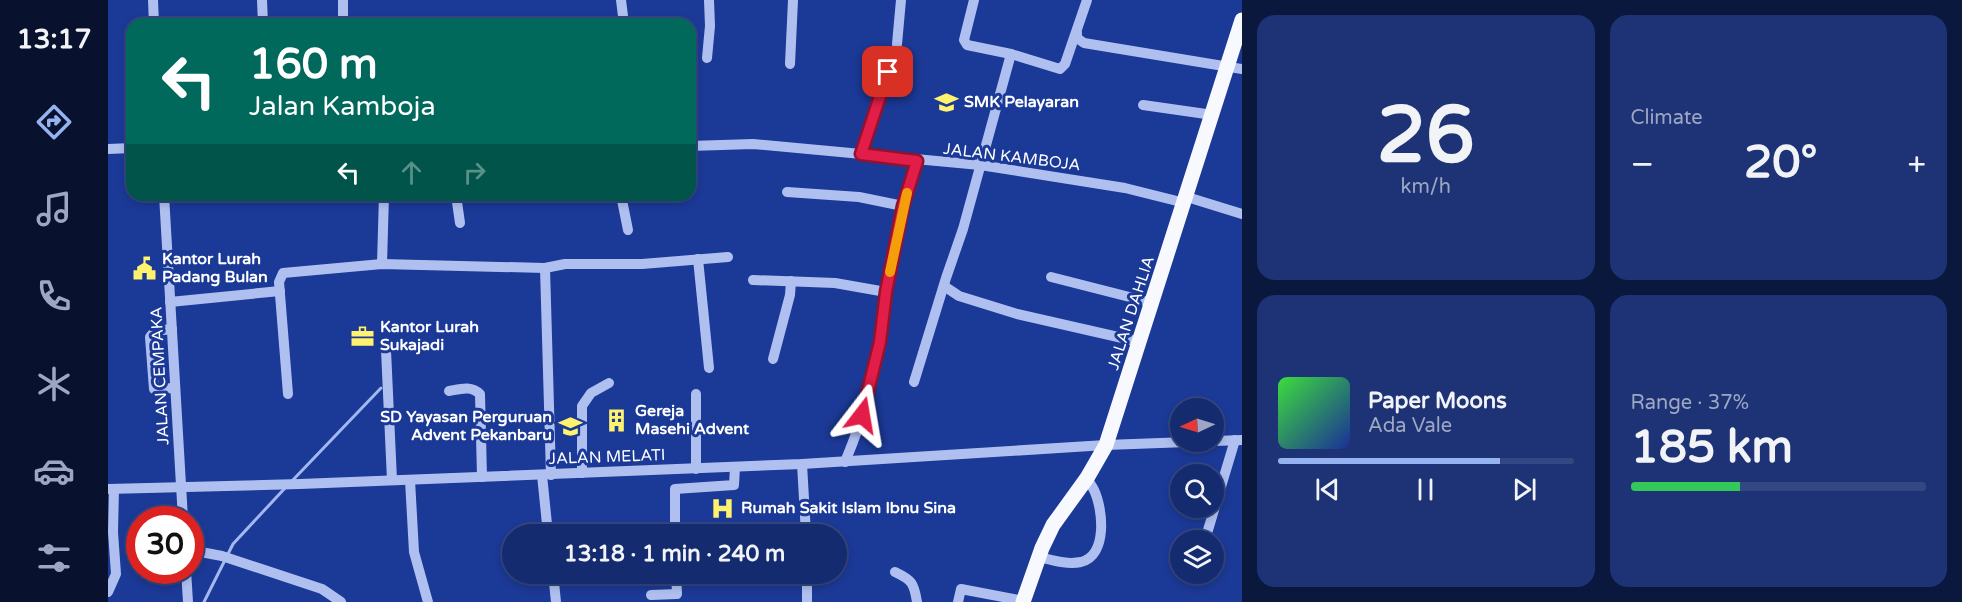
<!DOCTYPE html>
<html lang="en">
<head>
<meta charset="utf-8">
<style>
	body { margin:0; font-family:"Varela Round",sans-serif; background:#1d3375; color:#f1f3f6; height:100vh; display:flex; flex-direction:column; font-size:22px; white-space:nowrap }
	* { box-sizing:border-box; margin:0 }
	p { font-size:20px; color:#9da7c3 }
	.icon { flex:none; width:33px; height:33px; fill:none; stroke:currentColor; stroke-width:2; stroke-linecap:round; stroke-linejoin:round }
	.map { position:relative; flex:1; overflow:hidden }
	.side { display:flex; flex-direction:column; gap:15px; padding:15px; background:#0b183e; width:720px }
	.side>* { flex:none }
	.hud { position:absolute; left:18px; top:18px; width:570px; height:183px; border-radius:18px; box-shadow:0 3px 9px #0003,0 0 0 2px #334783; background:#00695c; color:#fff; overflow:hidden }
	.needle { width:39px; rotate:266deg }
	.tools { position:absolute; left:1062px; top:398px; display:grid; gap:12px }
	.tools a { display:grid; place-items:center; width:54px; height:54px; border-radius:50%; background:#142b70; box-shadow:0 3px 9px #0003,0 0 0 2px #334783; font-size:30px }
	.speed { position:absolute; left:18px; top:506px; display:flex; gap:12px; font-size:30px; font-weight:700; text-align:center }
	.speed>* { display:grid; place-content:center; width:78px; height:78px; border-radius:50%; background:#142b70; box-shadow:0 3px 9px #0003,0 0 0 2px #334783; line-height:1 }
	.speed .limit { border:9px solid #d22; background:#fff; color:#111 }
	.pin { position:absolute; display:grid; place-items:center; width:51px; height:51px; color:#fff; margin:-26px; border-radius:12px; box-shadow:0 3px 9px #0006 }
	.me { position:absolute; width:66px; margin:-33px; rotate:14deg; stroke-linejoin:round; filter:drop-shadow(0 0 4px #0008) }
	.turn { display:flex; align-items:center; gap:21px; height:126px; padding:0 24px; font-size:27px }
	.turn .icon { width:78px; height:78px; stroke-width:2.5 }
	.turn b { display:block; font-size:42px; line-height:51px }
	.lanes { display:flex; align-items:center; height:57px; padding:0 24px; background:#0003; justify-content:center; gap:30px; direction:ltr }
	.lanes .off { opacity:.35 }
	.big { font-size:45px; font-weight:700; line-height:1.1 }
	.side .card { flex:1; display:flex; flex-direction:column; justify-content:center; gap:9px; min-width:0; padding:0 21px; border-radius:18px; background:#1d3375 }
	.side .dial { align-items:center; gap:0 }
	.dial b { font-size:78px; line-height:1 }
	.song { display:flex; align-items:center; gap:18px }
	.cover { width:72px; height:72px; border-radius:9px; background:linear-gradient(135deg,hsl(120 70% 55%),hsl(230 70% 35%)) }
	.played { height:6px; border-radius:3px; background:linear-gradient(90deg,#95b2f1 75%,#334783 75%) }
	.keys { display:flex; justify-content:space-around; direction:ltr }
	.heat { display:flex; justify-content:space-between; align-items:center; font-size:33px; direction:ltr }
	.charge { height:9px; border-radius:4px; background:linear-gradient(90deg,#34c759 37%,#334783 0) }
	.side .tiles { flex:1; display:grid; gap:15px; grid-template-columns:repeat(2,1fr) }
	.trip { position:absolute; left:394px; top:524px; width:345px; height:60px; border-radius:30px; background:#142b70; box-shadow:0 3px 9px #0003,0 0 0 2px #334783; font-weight:700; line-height:60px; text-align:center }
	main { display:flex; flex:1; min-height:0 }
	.tabs { display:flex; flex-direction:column; width:108px; justify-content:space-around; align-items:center; background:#08112d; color:#9da7c3 }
	.tabs .icon { width:42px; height:42px }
	.tabs .active { color:#95b2f1 }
	.tabs b { font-size:27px; color:#f1f3f6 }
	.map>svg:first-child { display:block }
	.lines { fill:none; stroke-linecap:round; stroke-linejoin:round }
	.stream { stroke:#a2b8f2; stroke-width:3 }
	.minor { stroke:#afc0f0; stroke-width:10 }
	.major { stroke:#f8f9ff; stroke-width:15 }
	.route-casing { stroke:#92132f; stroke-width:15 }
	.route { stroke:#e11d48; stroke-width:10 }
	.slow { stroke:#f59e0b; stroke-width:10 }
	.labels { text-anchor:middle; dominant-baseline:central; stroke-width:6; stroke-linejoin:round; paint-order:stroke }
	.poi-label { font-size:16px; font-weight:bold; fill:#fff; stroke:#1b3996; text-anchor:start }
	.street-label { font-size:16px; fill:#fff; stroke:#1b3996 }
</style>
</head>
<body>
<main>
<nav class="tabs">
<b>13:17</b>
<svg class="icon active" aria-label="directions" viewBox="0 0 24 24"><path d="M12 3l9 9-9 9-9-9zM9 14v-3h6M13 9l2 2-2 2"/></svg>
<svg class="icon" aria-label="music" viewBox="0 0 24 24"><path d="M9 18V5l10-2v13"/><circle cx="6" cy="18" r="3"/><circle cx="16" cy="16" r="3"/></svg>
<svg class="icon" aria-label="phone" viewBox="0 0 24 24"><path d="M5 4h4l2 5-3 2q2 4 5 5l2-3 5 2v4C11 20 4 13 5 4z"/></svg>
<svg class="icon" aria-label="climate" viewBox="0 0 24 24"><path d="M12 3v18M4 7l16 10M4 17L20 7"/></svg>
<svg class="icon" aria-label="car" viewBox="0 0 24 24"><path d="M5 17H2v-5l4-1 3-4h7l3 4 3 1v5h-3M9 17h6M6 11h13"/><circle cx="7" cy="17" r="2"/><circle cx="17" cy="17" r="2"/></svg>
<svg class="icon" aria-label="filters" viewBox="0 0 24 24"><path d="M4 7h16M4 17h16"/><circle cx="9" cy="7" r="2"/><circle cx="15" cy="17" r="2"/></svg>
</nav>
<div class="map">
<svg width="1134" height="602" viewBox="0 0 1134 602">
	<rect width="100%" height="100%" fill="#1b3996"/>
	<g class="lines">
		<!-- stream -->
		<g class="stream">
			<polyline points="183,482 273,388"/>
			<polyline points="120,554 125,544 178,487"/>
			<polyline points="96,602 117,560"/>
		</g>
		<!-- minor -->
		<g class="minor">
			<polyline points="45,0 46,24"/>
			<polyline points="154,0 155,24"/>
			<polyline points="235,0 235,24"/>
			<polyline points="513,0 516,24"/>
			<polyline points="866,0 856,40 859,45 903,54 952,69 957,64 979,0"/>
			<polyline points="969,33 969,38 976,43 1134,69"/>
			<polyline points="789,44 793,0"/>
			<polyline points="599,58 602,26 601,0"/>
			<polyline points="682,64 685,0"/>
			<polyline points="1035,105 1105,115"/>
			<polyline points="582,146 645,144 872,165 1017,188 1077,203"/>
			<polyline points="0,149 24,148"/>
			<polyline points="754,154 781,72"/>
			<polyline points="679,192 751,197 795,206"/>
			<polyline points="56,195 75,519"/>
			<polyline points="348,195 352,223"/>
			<polyline points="513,195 520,230"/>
			<polyline points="1079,197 1134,214"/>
			<polyline points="590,259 601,368"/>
			<polyline points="274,264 276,195"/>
			<polyline points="437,268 443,475"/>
			<polyline points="943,277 1045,303"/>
			<polyline points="645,280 727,283 778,292"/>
			<polyline points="836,286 851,296 909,314 1032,342"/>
			<polyline points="62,302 172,291"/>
			<polyline points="64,329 47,331 42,337 46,389 67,388"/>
			<polyline points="278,350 284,480"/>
			<polyline points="665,359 682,295 683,281"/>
			<polyline points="806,382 838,278 855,229 903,54"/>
			<path d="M341,391C352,389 363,385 372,394L374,477"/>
			<polyline points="180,394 171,282 175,273 274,264 437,268 457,264 534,264 620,257"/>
			<polyline points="588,394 588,469"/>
			<path d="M737,462C755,419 769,372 775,326C777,314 776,301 779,289C786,246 796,203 809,161"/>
			<polyline points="694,464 698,534"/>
			<polyline points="474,473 474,406 483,393 501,383"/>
			<polyline points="434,475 440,534"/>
			<polyline points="302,480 306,552 320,602"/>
			<polyline points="0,489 192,484 694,464 998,445 1134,440"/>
			<polyline points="567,525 567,489 626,485 627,467"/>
			<polyline points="1097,540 1127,440"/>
			<polyline points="82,550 114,556 214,589 233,602"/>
			<path d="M931,557C944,560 959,565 973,562C1000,555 995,509 986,490C984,486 981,482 979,478"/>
			<polyline points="78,570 80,602"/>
			<path d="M787,572C804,580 806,583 809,602"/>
			<polyline points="445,573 448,602"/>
			<polyline points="0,592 8,574 5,532 6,489"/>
			<polyline points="543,595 569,594 568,573"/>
			<polyline points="699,602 699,573"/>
			<polyline points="850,602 853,589 916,601"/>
		</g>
		<!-- major -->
		<polyline class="major" points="915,602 934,548 945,525 979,478 998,445 1134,20"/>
	</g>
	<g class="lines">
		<defs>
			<polyline id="route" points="754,415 772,342 778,292 795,206 809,161 753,154 780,72"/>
		</defs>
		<!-- route casing -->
		<use href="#route" class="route-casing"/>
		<!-- route -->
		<use href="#route" class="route"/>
		<!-- slow -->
		<polyline class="slow" points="782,272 799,193"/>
	</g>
	<!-- icons -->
	<defs>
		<symbol id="school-bare" viewBox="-9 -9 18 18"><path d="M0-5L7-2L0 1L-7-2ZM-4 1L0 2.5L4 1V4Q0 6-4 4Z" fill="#fff26e" stroke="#1b3996" stroke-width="2.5" paint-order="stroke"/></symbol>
		<symbol id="civic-bare" viewBox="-9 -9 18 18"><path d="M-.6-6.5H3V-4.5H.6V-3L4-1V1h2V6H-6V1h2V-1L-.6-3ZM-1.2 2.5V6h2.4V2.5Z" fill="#fff26e" stroke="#1b3996" stroke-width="2.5" paint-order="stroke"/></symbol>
		<symbol id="office-bare" viewBox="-9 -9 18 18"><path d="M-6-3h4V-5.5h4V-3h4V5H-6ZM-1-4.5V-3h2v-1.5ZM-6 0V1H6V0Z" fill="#fff26e" stroke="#1b3996" stroke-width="2.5" paint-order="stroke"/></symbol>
		<symbol id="building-bare" viewBox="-9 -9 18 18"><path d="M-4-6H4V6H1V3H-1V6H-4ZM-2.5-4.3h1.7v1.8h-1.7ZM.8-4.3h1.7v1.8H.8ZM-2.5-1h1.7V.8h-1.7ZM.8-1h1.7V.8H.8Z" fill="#fff26e" stroke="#1b3996" stroke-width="2.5" paint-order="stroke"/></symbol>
		<symbol id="hospital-bare" viewBox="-9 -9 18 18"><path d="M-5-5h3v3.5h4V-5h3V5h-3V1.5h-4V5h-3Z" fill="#fff26e" stroke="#1b3996" stroke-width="2.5" paint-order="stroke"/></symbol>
	</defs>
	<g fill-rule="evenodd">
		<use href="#school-bare" x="822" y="86" width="33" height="33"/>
		<use href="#civic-bare" x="20" y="252" width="33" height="33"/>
		<use href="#office-bare" x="238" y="320" width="33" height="33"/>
		<use href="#building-bare" x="492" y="404" width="33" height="33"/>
		<use href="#school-bare" x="446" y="410" width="33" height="33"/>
		<use href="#hospital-bare" x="598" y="492" width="33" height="33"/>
	</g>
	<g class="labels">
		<!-- poi labels -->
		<g class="poi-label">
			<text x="856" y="102">SMK Pelayaran</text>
			<text x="54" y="259">Kantor Lurah<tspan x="54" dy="18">Padang Bulan</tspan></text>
			<text x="272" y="327">Kantor Lurah<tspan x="272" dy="18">Sukajadi</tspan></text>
			<text x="527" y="411">Gereja<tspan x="527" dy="18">Masehi Advent</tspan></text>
			<text x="444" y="417" text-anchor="end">SD Yayasan Perguruan<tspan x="444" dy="18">Advent Pekanbaru</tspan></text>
			<text x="633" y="508">Rumah Sakit Islam Ibnu Sina</text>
		</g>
		<!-- street labels -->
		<g class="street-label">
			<text transform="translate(904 157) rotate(7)">JALAN KAMBOJA</text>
			<text transform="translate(1023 313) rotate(-72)">JALAN DAHLIA</text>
			<text transform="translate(52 376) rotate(-93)">JALAN CEMPAKA</text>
			<text transform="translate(499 457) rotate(-2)">JALAN MELATI</text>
		</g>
	</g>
</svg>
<div class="tools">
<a><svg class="needle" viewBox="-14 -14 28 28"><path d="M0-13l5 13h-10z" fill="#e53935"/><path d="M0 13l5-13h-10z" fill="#9da7c3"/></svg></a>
<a><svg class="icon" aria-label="search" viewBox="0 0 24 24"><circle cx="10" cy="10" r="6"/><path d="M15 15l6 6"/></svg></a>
<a><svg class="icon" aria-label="layers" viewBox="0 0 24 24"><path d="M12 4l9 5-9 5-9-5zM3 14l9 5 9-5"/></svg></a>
</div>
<div class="speed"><div class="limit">30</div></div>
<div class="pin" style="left:780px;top:72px;background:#d93025"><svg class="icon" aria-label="arrive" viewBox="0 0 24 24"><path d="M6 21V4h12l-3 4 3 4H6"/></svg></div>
<svg class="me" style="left:754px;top:415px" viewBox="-20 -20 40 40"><path d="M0-17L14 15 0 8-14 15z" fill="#e11d48" stroke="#fff" stroke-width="4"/></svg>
<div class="trip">13:18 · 1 min · 240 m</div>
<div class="hud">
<div class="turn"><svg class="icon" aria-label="left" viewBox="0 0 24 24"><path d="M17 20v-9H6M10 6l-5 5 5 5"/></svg><div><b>160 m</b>Jalan Kamboja</div></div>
<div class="lanes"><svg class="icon" aria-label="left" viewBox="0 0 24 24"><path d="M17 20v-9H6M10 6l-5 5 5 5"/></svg><svg class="icon off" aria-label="ahead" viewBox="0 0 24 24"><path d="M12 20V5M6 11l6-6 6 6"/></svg><svg class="icon off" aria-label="right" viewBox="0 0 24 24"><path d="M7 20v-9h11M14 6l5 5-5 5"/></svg></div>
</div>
</div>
<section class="side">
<div class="tiles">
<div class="card dial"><b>26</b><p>km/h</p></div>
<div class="card"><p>Climate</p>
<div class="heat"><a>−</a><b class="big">20°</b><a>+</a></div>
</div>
<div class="card">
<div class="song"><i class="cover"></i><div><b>Paper Moons</b><p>Ada Vale</p></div></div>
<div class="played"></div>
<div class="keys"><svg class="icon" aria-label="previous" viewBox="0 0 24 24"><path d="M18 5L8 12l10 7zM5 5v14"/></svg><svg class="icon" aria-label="pause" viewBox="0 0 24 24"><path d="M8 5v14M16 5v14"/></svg><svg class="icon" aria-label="next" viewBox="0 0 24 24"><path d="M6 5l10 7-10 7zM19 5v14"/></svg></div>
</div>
<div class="card"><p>Range · 37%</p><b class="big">185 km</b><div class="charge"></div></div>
</div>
</section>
</main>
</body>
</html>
